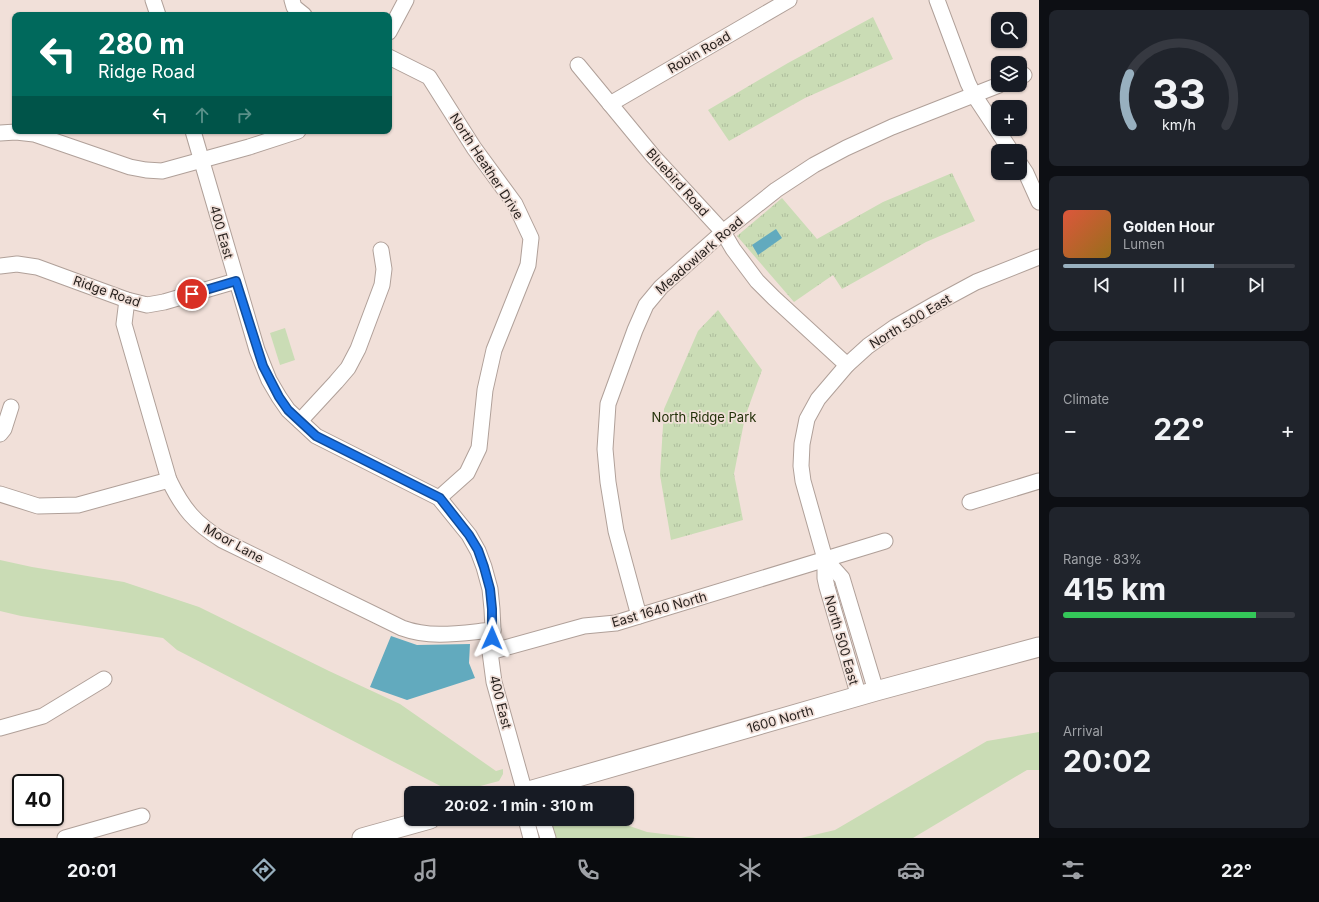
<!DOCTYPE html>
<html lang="en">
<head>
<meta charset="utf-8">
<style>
	body { margin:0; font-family:Inter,sans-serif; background:#20242c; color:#f1f3f6; height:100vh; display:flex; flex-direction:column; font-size:15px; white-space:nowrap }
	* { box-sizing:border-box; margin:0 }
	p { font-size:13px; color:#9ea1a6 }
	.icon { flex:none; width:22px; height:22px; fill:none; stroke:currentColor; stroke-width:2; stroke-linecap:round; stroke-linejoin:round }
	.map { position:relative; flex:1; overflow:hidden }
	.panel { display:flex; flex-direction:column; gap:10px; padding:10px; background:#0d0f14; width:280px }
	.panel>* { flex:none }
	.guide { position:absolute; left:12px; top:12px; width:380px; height:122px; border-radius:8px; box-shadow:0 1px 3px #0004; background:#00695c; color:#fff; overflow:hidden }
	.fabs { position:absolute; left:991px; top:12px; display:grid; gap:8px }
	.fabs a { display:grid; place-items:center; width:36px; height:36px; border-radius:8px; background:#171b24; box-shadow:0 1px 3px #0004; font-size:20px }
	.speed { position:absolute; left:12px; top:774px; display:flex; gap:8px; font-size:20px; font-weight:700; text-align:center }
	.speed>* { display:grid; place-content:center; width:52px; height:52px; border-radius:50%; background:#171b24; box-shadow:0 1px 3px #0004; line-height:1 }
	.speed .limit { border:2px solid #111; border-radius:6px; background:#fff; color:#111 }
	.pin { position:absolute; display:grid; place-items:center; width:34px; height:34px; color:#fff; margin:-17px; border:2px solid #fff; border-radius:50%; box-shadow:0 1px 4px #0007 }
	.me { position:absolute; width:44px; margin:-22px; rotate:1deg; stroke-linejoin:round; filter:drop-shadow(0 0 3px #0008) }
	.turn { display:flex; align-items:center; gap:14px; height:84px; padding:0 20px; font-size:18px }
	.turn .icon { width:52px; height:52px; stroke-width:2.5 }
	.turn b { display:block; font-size:28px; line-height:34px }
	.lanes { display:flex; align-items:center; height:38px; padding:0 20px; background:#0003; justify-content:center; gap:20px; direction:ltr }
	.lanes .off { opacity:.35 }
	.big { font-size:30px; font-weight:700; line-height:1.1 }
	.panel .card { flex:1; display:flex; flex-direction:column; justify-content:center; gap:6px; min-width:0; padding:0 14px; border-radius:8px; background:#20242c }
	.panel .dial { align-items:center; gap:0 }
	.dial svg { height:104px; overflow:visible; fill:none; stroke:#363941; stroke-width:7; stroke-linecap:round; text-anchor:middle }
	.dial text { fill:#f1f3f6; stroke:none }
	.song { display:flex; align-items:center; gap:12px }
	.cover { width:48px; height:48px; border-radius:6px; background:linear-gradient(135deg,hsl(10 70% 55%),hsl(40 70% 35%)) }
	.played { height:4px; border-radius:2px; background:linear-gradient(90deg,#98b0bf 65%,#363941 65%) }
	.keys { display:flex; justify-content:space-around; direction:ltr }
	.heat { display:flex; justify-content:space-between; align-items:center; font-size:22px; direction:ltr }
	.charge { height:6px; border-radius:3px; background:linear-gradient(90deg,#34c759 83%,#363941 0) }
	.trip { position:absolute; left:404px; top:786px; width:230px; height:40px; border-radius:8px; background:#171b24; box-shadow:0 1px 3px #0004; font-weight:700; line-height:40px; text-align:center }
	.tab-bar { display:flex; height:64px; justify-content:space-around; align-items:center; background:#090b0e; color:#9ea1a6 }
	.tab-bar .icon { width:28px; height:28px }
	.tab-bar .selected { color:#98b0bf }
	.tab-bar b { font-size:18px; color:#f1f3f6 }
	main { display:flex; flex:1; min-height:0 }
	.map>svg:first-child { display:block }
	.green { fill:#cadcb5 }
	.park { fill:url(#park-tufts) }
	.water { fill:#62aabe }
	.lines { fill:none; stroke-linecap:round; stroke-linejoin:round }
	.minor-casing { stroke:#b0a099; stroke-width:17 }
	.major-casing { stroke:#b0a099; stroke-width:21 }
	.minor { stroke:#fff; stroke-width:15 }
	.major { stroke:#fff; stroke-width:19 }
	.route-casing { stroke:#114b97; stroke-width:10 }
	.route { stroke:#1a73e8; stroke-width:7 }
	.labels { text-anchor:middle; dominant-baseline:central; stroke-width:3.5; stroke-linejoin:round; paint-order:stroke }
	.street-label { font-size:13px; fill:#251f1c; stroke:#f1e0d9 }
	.park-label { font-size:13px; fill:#233109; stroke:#f1e0d9 }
</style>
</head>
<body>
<main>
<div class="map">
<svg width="1039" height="838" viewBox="0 0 1039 838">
	<defs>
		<pattern id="park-tufts" width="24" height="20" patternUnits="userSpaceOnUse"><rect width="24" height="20" fill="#cadcb5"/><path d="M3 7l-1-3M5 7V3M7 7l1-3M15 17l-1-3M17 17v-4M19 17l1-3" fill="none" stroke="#adbc9b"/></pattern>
	</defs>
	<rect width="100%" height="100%" fill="#f1e0d9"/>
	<!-- green -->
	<g class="green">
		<polygon points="285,328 295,360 280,365 270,333"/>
		<polygon points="0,560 32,567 124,582 199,607 329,671 400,704 496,771 503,769 503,774 499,781 454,793 177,650 163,638 21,616 0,611"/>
		<polygon points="1039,732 1039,770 1027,770 913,838 801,838 835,830 987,741"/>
		<polygon points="550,819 609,819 647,832 696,838 556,838"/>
	</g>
	<!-- park -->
	<g class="park">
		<polygon points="873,17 893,59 805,98 729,141 708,110 788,63"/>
		<polygon points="952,173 975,221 926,242 842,289 833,275 794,302 737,236 782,198 817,239 883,202"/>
		<polygon points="718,310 762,370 745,417 734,474 743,520 671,540 660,475 664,409 698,331"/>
	</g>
	<!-- water -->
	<g class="water">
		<polygon points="776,229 782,238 758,255 752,245"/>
		<polygon points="391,636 417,645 470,644 469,663 475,678 407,700 370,687"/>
	</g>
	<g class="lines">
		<defs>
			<g id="minor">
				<polyline points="153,0 158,15"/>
				<polyline points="292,0 294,7 304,15"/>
				<polyline points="937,0 968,83 974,95 1011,151"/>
				<polyline points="389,32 406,0"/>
				<polyline points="389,57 429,77 474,148 515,204 531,238 528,265 494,350 485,390 479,448 467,473 439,498"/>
				<polyline points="578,65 653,156 723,232 733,249 757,281 774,298 847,365"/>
				<polyline points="1020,76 1024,75"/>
				<polyline points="610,104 789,0"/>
				<polyline points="193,131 257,350 269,380 279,397 288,410 316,436 439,498 469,535 478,551 484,567 490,589 492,609 493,630 490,652 494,682 525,793"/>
				<polyline points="0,133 16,132 34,134 130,167 146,170 162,171 249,147 298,131"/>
				<polyline points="1020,164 1026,173 1039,202"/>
				<polyline points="0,266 17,264 37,267 127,300 147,305 164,302 236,281"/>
				<path d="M127,300L124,324L169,480C183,509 195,523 222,540L402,628C432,639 461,633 493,630"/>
				<polyline points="300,421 336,382 348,368 358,349 382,285 384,269 381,250"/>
				<polyline points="0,434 4,429 11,407"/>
				<polyline points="0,494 38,506 78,505 169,480"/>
				<polyline points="970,502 1039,481"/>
				<polyline points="825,559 842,578 876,691"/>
				<polyline points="639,616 616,531 608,482 605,449 608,404 635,330 646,305 661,287 723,232 776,190 814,165 846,148 892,127 999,85"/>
				<polyline points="490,652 584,626 616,623 885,541"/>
				<polyline points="859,697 827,587 825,578 825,559 803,481 801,466 802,444 807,419 818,399 847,365 868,346 895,327 937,303 976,282 1039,257"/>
				<polyline points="0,728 43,716 104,679"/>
				<polyline points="526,819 531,838"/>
				<polyline points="542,819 548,838"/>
				<polyline points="65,838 142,816"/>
			</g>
			<g id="major">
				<polyline points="522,793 876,691 1039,647"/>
				<polyline points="362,838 430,819"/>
			</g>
		</defs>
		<!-- minor casing -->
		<use href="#minor" class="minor-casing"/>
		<!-- major casing -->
		<use href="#major" class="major-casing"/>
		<!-- minor -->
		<use href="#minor" class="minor"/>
		<!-- major -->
		<use href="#major" class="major"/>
	</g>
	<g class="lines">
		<defs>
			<polyline id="route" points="192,294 236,281 263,366 279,397 288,410 316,436 440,498 469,535 478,550 484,567 490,589 492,609 492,638"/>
		</defs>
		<!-- route casing -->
		<use href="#route" class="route-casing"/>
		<!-- route -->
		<use href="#route" class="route"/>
	</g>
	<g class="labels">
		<!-- street labels -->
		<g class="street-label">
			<text transform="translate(699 52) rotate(-30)">Robin Road</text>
			<text transform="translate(487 166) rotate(57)">North Heather Drive</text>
			<text transform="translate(678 182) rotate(48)">Bluebird Road</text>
			<text transform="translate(222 232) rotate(74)">400 East</text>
			<text transform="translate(699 255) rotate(-41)">Meadowlark Road</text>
			<text transform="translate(107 291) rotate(19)">Ridge Road</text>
			<text transform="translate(910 321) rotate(-31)">North 500 East</text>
			<text transform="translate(234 543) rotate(29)">Moor Lane</text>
			<text transform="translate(659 609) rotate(-16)">East 1640 North</text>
			<text transform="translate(842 640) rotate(74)">North 500 East</text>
			<text transform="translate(501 702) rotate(76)">400 East</text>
			<text transform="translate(780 719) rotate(-16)">1600 North</text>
		</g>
		<!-- park labels -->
		<g class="park-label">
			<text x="704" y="417">North Ridge Park</text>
		</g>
	</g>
</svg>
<div class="fabs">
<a><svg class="icon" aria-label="search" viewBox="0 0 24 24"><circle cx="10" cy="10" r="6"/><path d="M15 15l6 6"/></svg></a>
<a><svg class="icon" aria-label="layers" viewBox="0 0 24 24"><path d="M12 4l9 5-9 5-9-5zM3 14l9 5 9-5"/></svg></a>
<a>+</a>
<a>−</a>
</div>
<div class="speed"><div class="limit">40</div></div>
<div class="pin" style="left:192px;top:294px;background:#d93025"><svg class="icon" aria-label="arrive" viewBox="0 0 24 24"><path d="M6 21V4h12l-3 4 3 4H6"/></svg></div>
<svg class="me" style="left:492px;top:638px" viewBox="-20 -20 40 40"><path d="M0-17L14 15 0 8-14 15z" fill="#1a73e8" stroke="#fff" stroke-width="4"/></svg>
<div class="trip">20:02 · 1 min · 310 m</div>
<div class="guide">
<div class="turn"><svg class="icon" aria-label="left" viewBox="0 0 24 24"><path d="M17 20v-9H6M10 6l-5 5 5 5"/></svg><div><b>280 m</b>Ridge Road</div></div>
<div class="lanes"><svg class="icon" aria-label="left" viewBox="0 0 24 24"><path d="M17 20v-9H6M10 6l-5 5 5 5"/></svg><svg class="icon off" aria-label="ahead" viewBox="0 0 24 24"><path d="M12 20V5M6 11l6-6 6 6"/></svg><svg class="icon off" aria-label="right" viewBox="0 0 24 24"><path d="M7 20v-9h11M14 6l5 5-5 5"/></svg></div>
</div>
</div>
<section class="panel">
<div class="card dial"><svg viewBox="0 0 100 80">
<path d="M14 69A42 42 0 1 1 86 69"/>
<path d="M14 69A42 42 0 0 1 12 29" stroke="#98b0bf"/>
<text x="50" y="56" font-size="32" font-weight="700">33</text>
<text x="50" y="72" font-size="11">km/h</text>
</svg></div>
<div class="card">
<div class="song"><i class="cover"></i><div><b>Golden Hour</b><p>Lumen</p></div></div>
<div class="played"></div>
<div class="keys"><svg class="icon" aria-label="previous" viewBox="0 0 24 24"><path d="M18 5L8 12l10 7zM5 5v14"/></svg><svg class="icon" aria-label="pause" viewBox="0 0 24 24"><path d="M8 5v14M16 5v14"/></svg><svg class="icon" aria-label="next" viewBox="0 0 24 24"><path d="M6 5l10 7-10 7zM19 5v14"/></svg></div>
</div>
<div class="card"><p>Climate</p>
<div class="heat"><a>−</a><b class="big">22°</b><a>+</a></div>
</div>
<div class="card"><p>Range · 83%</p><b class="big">415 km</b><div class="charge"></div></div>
<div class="card"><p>Arrival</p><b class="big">20:02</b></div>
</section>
</main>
<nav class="tab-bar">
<b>20:01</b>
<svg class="icon selected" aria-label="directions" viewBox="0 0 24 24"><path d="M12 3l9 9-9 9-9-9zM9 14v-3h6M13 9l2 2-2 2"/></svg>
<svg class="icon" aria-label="music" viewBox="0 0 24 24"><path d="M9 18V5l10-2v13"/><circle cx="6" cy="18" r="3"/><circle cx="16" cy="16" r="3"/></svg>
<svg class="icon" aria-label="phone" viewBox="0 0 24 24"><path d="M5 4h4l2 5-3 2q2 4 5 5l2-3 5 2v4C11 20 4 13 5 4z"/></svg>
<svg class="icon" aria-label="climate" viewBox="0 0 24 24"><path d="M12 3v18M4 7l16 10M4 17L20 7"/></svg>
<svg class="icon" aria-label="car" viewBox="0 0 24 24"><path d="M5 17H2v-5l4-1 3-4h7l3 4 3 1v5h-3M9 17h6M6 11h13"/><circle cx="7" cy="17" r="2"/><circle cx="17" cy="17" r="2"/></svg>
<svg class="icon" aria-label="filters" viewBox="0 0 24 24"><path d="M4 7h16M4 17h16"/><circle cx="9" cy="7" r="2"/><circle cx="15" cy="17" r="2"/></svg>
<b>22°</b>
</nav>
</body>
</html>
